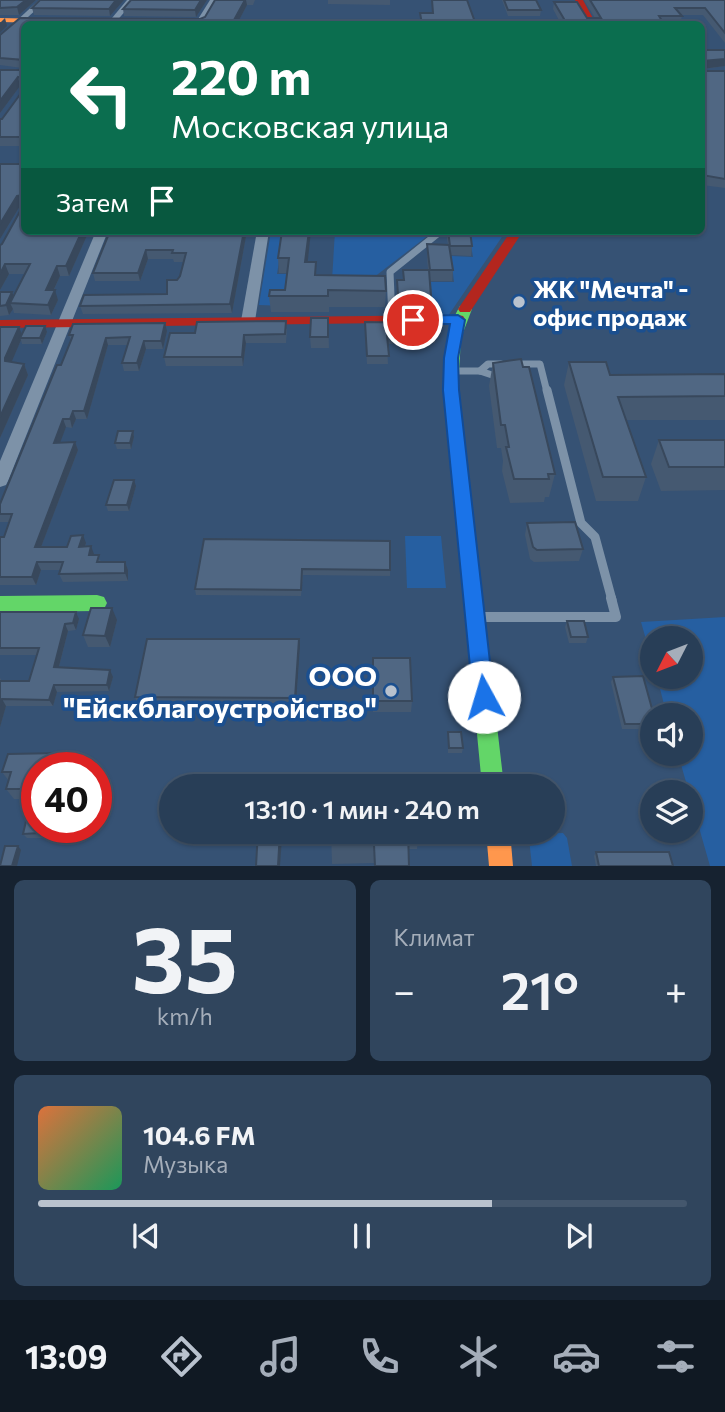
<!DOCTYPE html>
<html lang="ru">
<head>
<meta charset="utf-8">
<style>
	body { margin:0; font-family:Commissioner,sans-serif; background:#30455d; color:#f1f3f6; height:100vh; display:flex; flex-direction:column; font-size:26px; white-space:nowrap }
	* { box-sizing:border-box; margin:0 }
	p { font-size:23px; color:#a5aeba }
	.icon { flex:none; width:38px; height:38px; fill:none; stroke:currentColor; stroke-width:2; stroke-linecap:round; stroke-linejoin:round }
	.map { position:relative; height:866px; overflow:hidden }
	.side { display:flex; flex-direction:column; gap:14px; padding:14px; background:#162230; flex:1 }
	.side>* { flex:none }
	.guide { position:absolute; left:21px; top:21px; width:684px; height:214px; border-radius:10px; box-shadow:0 2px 5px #0004,0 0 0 2px #44576d; background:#0b6e4f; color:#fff; overflow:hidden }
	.needle { width:46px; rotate:228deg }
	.controls { position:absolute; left:640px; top:626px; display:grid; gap:14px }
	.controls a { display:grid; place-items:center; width:63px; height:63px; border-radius:50%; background:#283e57; box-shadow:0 2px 5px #0004,0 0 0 2px #44576d; font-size:35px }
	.speed { position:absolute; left:21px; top:752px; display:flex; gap:14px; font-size:35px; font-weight:700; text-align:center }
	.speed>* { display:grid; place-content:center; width:91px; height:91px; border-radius:50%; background:#283e57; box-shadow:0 2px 5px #0004,0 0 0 2px #44576d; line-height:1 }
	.speed .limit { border:10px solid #d22; background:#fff; color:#111 }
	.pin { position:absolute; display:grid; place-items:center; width:60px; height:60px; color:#fff; margin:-30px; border:4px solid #fff; border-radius:50%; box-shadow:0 2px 7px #0007 }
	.me { position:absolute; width:77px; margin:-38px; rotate:354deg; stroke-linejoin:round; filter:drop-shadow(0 0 5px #0008) }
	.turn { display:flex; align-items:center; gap:24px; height:147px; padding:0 35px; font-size:32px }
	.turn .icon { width:91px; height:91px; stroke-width:2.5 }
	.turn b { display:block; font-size:49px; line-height:60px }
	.then { display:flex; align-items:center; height:66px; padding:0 35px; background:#0003; gap:14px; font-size:26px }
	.big { font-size:52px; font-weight:600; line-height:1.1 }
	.side .card { flex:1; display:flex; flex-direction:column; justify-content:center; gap:10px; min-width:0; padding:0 24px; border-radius:10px; background:#30455d }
	.side .dial { align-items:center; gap:0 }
	.dial b { font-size:91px; line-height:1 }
	.song { display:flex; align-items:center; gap:21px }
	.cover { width:84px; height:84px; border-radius:10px; background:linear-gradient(135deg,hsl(20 70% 55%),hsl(150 70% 35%)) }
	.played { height:7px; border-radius:4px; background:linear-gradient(90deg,#b9c2ce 70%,#44576d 70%) }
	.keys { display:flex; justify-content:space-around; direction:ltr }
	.heat { display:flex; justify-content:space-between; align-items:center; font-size:38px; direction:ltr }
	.side .tiles { flex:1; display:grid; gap:14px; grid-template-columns:1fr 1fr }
	.card:last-child { grid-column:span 2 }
	.trip { position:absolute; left:159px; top:774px; width:406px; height:70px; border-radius:35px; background:#283e57; box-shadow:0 2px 5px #0004,0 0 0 2px #44576d; font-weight:600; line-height:70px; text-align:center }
	.tabs { display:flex; height:112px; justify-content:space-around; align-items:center; background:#101923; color:#a5aeba }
	.tabs .icon { width:49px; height:49px }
	.tabs .on { color:#b9c2ce }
	.tabs b { font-size:32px; color:#f1f3f6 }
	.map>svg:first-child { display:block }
	.green { fill:#265fa1 }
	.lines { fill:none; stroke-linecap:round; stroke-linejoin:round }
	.lane-far2 { stroke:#7d92a8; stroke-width:7 }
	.lane-far1 { stroke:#7d92a8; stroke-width:9 }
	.lane { stroke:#7d92a8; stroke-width:10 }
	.street { fill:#7d92a8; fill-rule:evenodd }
	.fast { fill:#63d668; fill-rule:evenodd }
	.slow { fill:#ff974d; fill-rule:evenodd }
	.jam { fill:#b3261e; fill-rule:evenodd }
	.wall { fill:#455971 }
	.shaded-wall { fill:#38485c }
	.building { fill:#506783; stroke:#38485c; stroke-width:2 }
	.route { fill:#1a73e8; stroke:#114b97; stroke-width:2 }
	.poi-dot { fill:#b9c2ce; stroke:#1b4f8f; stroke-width:2.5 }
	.labels { text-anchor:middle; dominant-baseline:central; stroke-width:7; stroke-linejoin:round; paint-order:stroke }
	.poi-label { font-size:24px; font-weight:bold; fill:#fff; stroke:#1b4f8f; text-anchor:start }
	.near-poi-label { font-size:28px; font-weight:bold; fill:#fff; stroke:#1b4f8f; text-anchor:end }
</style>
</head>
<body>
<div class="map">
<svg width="725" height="866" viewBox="0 0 725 866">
	<rect width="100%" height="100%" fill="#365274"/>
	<!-- green -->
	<g class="green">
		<polygon points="271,231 284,231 277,274 289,274 285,306 259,305"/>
		<polygon points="335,231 434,231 369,281 332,280"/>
		<polygon points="492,231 506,231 448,316 398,315 398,310 433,310 431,282 454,282 451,256 473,257 469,233"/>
		<polygon points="405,536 441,536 446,588 407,588"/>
		<polygon points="725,617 725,866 710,866 678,754 691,754 691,716 667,716 657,677 691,677 691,639 653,639 653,664 641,622"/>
		<polygon points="563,833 567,838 572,866 532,866 529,839 532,834"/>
	</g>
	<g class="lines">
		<!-- lane-far2 -->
		<g class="lane-far2">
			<polyline points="392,320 390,272 441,231"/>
			<polyline points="514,364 540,364 547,392"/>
			<polyline points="454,371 480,371 498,377"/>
			<polyline points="480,371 488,364 501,364"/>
		</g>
		<!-- lane-far1 -->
		<polyline class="lane-far1" points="547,390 581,523 595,537 612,600"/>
		<!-- lane -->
		<polyline class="lane" points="478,617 616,617 611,598"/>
		<!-- street -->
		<g class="street">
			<polygon points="39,0 47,0 0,42 0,36"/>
			<polygon points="127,0 135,0 114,24 107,24"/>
			<polygon points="210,0 218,0 201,24 195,24"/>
			<polygon points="96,231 108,231 8,481 6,485 0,487 0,461"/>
			<polygon points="257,231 269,231 255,321 248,325 241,321"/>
		</g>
		<!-- fast -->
		<g class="fast">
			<path d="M465,305L472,309L461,338L458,390L504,786H482L444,390C444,361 444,332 460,306Z"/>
			<polygon points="97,595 104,597 107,603 104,609 97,611 0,612 0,596"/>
		</g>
		<!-- slow -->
		<g class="slow">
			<polygon points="0,18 46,19 50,21 46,23 0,22"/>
			<polygon points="486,831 510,831 513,866 489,866"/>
		</g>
		<!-- jam -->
		<g class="jam">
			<polygon points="575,0 583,0 596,24 590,24"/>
			<polygon points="511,231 523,231 470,312 460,312 458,309"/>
			<polygon points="458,315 463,316 465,319 463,322 0,328 0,320"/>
		</g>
	</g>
	<!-- wall -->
	<g class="wall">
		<polygon points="0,0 36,0 19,15 0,15"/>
		<polygon points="40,0 124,0 110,16 34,15 32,8"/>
		<polygon points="131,0 207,0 196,17 124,16 123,9"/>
		<polygon points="215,0 255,0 253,5 247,5 239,20 342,22 342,24 24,24 24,146 0,146 0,119 2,119 24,89 24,86 20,86 0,113 0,70 22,70 22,68 0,65 0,35 20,18 200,19 205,17"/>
		<polygon points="328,0 390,0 390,5 328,4"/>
		<polygon points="502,0 536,0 541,10 540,16 508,16"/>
		<polygon points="584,0 725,0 725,43 703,15 681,15 682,16 680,24 561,24 553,9 554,2 587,18 595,18"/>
		<polygon points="702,50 725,66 704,69 704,71 725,71 725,188 702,185"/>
		<polygon points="0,164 89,231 69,276 60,276 54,290 58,300 51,315 14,313 13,309 9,315 0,316 0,292 12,292 14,296 25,274 9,274 0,290 2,244 24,205 20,206 0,239"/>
		<polygon points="110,231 166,231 165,233 190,233 247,231 232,313 83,314 80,306 167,294 180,276 184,262 174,262 173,259 148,259 140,281 95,281 93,273"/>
		<polygon points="282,231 308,262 317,275 386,291 385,307 329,307 329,312 271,312 269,296 285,290 287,273 279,273 278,258"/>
		<polygon points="446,231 490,231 490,232 470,232 472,246 471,256 451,255 453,270 452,281 430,281 431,297 431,309 398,307 397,280 403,280 403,270 428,270 427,256 427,244 448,245"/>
		<polygon points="328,318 329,348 311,348 310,337"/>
		<polygon points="437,320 435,343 387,344 388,364 367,364 365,330 423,323"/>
		<polygon points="0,327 22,334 47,332 42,344 22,344 21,340 11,362 24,364 28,375 0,438"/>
		<polygon points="287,329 286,343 246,343 243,366 166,366 164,357 170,333"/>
		<polygon points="167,331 163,349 146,349 139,371 124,371 122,363 128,345 108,345 87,419 76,419 72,428 66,427 60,442 75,442 78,450 41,547 67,547 86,543 85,547 102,562 125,562 128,570 128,581 63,582 59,574 60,570 41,570 36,585 0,585 0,537 4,537 9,522 0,522 0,504 61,365 71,341 69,335"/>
		<polygon points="569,362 610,375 725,374 725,420 626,420 646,477 638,501 596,501 564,385"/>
		<polygon points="493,363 555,474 549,497 545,497 544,502 510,503 502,471 503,461 501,448 497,448 489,386"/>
		<polygon points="133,431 134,437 131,449 117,449 115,443"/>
		<polygon points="659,440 725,440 725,490 661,491 651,464"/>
		<polygon points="136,486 129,511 108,511 106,505"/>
		<polygon points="527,523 583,549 579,561 534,562 530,559 525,535"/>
		<polygon points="390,541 390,576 303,575 301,596 196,595 195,589"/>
		<polygon points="0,612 79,619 76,630 68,631 59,667 113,677 109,691 57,692 53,706 6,706 0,727 0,678 2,681 29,681 37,655 0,655"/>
		<polygon points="117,620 110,647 88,647 83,635"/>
		<polygon points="567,621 588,637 586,643 569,643 565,627"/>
		<polygon points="300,645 296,703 137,703 135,697"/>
		<polygon points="373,658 412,701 411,712 373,712"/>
		<polygon points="613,677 653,716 653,729 622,729 611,682"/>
		<polygon points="448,732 463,748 462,753 448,753"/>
		<polygon points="60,753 66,764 37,768 37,799 14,799 6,789 9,781 2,772"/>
		<polygon points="37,821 43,838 27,838 23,834"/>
		<polygon points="331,831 419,831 417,849 409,849 409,866 374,866 374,863 332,864"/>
		<polygon points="596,852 673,866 596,866 594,856"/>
	</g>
	<!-- shaded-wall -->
	<g class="shaded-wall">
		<polygon points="26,0 36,0 19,15 17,7"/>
		<polygon points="116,0 124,0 110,16 109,9"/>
		<polygon points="201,0 207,0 196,17 195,10"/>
		<polygon points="245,0 246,0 247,5 237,24 234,20"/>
		<polygon points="5,18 7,26 0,33 0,23"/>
		<polygon points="725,59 725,66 702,69 702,61"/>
		<polygon points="18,77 20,86 0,113 0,101"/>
		<polygon points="24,195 24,205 20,206 0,239 0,224 17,196"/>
		<polygon points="82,231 89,231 69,276 66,266"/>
		<polygon points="244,231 247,231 232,313 230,304"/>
		<polygon points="309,231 311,231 306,278 305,262"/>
		<polygon points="146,250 148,259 140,281 138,273"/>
		<polygon points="5,264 9,274 0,290 0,274"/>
		<polygon points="57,266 60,276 49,300 46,290"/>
		<polygon points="55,290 58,300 51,315 48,305"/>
		<polygon points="12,292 16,302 10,303 13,309 9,315 6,305"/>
		<polygon points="165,323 167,331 163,349 161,341"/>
		<polygon points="45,326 47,332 42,344 40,338"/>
		<polygon points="19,327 23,337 20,338 21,340 9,368 9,372 5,358"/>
		<polygon points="244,335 246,343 243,366 242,357"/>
		<polygon points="106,338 108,345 87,419 84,411"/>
		<polygon points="144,341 146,349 139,371 137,363"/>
		<polygon points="24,364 28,375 0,438 0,417"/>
		<polygon points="73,411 76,419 72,428 70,419"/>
		<polygon points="63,419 66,427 57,451 54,443"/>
		<polygon points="133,431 134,437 131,449 130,443"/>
		<polygon points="75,442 78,450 38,555 35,547"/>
		<polygon points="134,480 136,486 129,511 127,505"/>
		<polygon points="83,535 86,543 82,555 79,547"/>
		<polygon points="91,546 94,554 92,563 89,555"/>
		<polygon points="37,562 41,570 36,585 32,577"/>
		<polygon points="125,562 128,570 128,581 125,573"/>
		<polygon points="112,608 117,620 110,647 105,636"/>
		<polygon points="76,612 79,619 76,630 73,623"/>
		<polygon points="65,624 68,631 57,674 54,667"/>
		<polygon points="299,639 300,645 296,703 295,698"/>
		<polygon points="110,670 113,677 109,691 107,685"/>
		<polygon points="54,685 57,692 53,706 49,700"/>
		<polygon points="2,699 6,706 0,727 0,706"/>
		<polygon points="60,753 66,764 65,768 56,768"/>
		<polygon points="41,828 46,828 43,838 40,833"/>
		<polygon points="280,831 282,837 280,866 278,866"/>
		<polygon points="18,846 21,850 17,866 12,866"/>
	</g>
	<!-- building -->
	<g class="building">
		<polygon points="0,0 26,0 17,7 0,8"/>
		<polygon points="40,0 116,0 109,9 32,8"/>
		<polygon points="131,0 201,0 195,10 123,9"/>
		<polygon points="215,0 245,0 234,20 342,22 341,24 24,24 24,137 0,137 0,119 2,119 24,89 24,79 18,77 0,101 0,70 22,70 24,60 0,58 0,35 20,18 200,19 205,17"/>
		<polygon points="432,0 467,0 475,22 502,22 503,24 422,24 420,13 433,13"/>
		<polygon points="504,0 536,0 541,10 508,10"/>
		<polygon points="590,0 725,0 725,33 705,8 675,8 682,16 659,16 664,24 648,24 644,20 612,20 616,24 567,24 554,2 577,2 587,18 601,18"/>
		<polygon points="702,50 725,50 725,59 702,61"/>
		<polygon points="702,61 704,71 725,71 725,179 702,175"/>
		<polygon points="0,164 24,164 24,197 24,195 17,196 0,224"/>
		<polygon points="24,204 24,231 82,231 66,266 57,266 46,290 55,290 48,305 10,303 30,264 5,264 0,274 0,245 2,244"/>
		<polygon points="110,231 162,231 162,233 190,233 190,231 244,231 230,304 80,306 84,295 167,294 167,280 177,280 180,276 186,253 172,253 173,250 146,250 138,273 93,273"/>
		<polygon points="282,231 309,231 305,262 316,262 315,275 385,276 386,291 328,290 328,296 269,296 270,290 285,290 289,258 278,258"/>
		<polygon points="448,231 470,231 472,246 450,246"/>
		<polygon points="427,244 449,245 453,270 430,270"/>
		<polygon points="403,270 429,270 431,297 398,295 397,280 404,280"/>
		<polygon points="0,292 12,292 6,305 0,306"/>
		<polygon points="311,318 328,318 328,337 310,337"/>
		<polygon points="423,320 437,320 436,335 387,336 389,356 367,356 365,322 423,323"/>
		<polygon points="286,321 285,334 244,335 242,357 164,357 170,333 195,333 197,322"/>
		<polygon points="165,323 161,341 144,341 137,363 122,363 130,337 106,338 84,411 73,411 70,419 63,419 54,443 75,442 35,547 67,547 71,536 83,535 79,547 91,546 89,555 99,555 97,562 125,562 125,573 59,574 63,562 37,562 32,577 0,577 0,537 4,537 12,514 0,514 0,504 57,365 61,365 72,338 73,335 69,335 73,324"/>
		<polygon points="26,326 45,326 40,338 20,338"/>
		<polygon points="0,327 19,327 5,358 5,361 24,364 0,417"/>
		<polygon points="521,359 523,367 529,367 555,474 548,474 549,479 514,479 506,447 509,447 505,425 501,425 493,363"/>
		<polygon points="569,362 606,362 610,375 725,374 725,396 618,397 646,477 603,477"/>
		<polygon points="118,431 133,431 130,443 115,443"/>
		<polygon points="659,440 725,440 725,467 669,467"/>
		<polygon points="114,480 134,480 127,505 106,505"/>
		<polygon points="575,522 583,549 537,550 533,547 527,523"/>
		<polygon points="204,539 390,541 390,570 302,569 301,590 195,589"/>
		<polygon points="91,608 112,608 105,636 83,635"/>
		<polygon points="0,612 76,612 73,623 65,624 54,667 110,670 107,685 54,685 49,700 2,699 0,706 0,681 29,681 39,648 0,648"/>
		<polygon points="567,621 584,621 588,637 571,637"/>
		<polygon points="147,639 299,639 295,698 135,697"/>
		<polygon points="373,658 410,658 412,701 373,701"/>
		<polygon points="643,676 654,716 653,716 653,724 625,724 613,677"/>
		<polygon points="448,732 461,732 463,748 449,748"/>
		<polygon points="60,753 56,768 37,768 37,789 6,789 11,772 2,772 8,754"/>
		<polygon points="26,821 37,821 37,828 41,828 40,833 23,834"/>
		<polygon points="258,831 280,831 278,866 256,866"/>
		<polygon points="331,831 408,831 409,866 375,866 374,845 331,845"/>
		<polygon points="5,846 18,846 12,866 0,866"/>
		<polygon points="596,852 669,852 673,866 599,866"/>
	</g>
	<!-- route -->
	<polygon class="route" points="458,315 465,320 458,358 459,390 494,697 491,704 484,707 476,704 473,697 443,390 444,358 450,324 413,324 407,320 413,316"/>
	<!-- markers -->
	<g class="poi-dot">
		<circle cx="519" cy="302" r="7"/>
		<circle cx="391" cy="691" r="7"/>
	</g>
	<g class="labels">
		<!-- poi labels -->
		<g class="poi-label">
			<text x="533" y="288">ЖК "Мечта" -<tspan x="533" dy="28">офис продаж</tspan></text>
		</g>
		<!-- near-poi labels -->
		<g class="near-poi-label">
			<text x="377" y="675">ООО<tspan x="377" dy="32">"Ейскблагоустройство"</tspan></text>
		</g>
	</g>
</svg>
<div class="controls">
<a><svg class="needle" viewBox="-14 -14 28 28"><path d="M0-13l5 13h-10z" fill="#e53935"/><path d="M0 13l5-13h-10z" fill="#a5aeba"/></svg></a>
<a><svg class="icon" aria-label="sound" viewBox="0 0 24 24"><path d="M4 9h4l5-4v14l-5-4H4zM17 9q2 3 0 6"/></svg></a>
<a><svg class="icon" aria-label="layers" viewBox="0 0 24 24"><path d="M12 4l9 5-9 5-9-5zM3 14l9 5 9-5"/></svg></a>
</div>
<div class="speed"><div class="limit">40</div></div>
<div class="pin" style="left:413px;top:320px;background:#d93025"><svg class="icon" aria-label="arrive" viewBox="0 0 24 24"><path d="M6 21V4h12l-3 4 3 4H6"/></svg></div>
<svg class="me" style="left:484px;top:697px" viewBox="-20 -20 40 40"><circle r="19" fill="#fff"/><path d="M0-13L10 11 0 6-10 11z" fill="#1a73e8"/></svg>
<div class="trip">13:10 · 1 мин · 240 m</div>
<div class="guide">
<div class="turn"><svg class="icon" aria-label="left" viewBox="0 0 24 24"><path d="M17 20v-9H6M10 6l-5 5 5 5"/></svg><div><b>220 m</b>Московская улица</div></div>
<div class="then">Затем<svg class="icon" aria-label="arrive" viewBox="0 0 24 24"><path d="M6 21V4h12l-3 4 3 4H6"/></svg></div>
</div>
</div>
<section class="side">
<div class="tiles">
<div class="card dial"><b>35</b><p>km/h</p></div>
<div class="card"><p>Климат</p>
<div class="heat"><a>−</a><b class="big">21°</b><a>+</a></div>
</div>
<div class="card">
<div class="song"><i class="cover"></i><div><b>104.6 FM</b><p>Музыка</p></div></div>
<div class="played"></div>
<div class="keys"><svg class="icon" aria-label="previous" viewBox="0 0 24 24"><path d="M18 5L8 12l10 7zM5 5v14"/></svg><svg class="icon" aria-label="pause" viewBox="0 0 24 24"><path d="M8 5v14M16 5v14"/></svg><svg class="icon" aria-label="next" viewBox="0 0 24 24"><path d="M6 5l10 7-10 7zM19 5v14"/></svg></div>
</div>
</div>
</section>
<nav class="tabs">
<b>13:09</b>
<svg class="icon on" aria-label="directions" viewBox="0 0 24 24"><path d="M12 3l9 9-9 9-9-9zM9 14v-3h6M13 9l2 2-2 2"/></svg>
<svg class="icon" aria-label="music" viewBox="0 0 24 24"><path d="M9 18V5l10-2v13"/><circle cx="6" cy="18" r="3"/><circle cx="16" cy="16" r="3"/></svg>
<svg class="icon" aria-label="phone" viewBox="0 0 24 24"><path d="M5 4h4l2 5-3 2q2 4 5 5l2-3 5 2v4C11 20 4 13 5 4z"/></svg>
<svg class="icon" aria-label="climate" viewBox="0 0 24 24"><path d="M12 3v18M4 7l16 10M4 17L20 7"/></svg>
<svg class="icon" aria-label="car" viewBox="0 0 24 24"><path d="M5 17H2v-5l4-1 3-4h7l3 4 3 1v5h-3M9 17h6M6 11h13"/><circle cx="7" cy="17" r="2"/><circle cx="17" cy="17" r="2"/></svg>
<svg class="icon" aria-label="filters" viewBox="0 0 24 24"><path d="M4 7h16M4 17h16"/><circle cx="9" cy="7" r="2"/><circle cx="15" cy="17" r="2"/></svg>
</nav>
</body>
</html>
